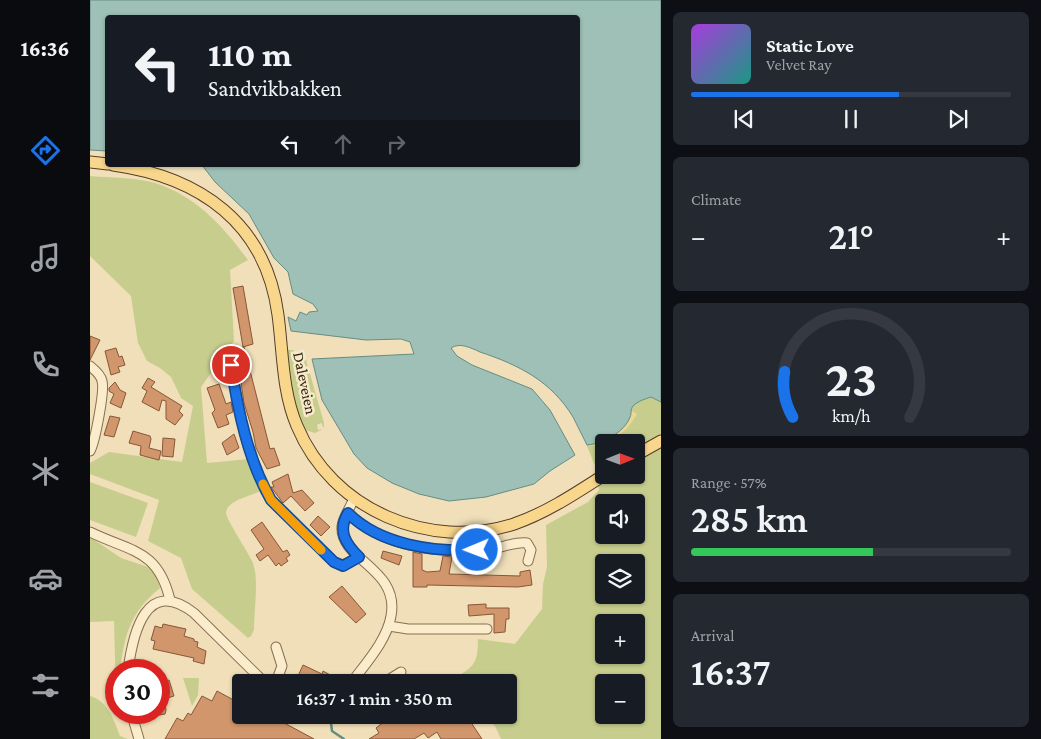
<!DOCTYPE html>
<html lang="en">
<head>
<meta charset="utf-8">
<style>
	body { margin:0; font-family:"Crimson Pro",serif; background:#242831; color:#f1f3f6; height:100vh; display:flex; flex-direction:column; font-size:19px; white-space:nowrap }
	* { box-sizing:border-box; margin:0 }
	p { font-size:16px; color:#9ea1a6 }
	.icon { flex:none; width:28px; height:28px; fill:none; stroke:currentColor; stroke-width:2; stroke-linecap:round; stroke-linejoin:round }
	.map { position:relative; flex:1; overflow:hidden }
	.side { display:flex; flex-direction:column; gap:12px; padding:12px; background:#0d0f14; width:380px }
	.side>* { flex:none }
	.top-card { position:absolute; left:15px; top:15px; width:475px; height:152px; border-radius:5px; box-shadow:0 1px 4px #0004; background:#171b24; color:#f1f3f6; overflow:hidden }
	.needle { width:32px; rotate:89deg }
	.fabs { position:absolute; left:505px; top:434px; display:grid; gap:10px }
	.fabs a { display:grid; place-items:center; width:50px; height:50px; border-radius:5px; background:#171b24; box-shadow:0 1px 4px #0004; font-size:25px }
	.speed { position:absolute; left:15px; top:659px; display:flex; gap:10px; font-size:25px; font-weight:700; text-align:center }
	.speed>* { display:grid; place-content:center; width:65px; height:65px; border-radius:50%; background:#171b24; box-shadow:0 1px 4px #0004; line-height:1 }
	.speed .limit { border:8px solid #d22; background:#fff; color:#111 }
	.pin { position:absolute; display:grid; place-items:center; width:42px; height:42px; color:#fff; margin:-21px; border:2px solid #fff; border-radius:50%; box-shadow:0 1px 5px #0007 }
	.me { position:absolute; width:55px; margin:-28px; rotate:269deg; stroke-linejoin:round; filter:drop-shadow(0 0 4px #0008) }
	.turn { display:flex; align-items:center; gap:18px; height:105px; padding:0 20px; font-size:22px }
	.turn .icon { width:65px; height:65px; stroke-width:2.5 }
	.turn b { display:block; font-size:35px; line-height:42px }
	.lanes { display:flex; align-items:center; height:48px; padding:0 20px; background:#0003; justify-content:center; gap:25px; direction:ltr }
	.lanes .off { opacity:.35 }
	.big { font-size:38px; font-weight:600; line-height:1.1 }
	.side .widget { flex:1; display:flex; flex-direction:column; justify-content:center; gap:8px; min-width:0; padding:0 18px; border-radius:8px; background:#242831 }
	.side .dial { align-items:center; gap:0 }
	.dial svg { height:130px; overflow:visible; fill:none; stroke:#363941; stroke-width:7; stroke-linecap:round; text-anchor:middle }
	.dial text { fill:#f1f3f6; stroke:none }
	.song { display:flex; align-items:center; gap:15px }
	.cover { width:60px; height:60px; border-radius:8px; background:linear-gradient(135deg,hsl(280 70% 55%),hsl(170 70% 35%)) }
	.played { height:5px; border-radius:2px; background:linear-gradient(90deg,#1a73e8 65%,#363941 65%) }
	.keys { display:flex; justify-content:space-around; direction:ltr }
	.heat { display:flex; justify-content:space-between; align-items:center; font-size:28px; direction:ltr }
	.charge { height:8px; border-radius:4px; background:linear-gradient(90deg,#34c759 57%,#363941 0) }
	.trip { position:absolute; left:142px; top:674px; width:285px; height:50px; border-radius:5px; background:#171b24; box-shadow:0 1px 4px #0004; font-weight:600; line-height:50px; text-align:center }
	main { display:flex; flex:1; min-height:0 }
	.menu { display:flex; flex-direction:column; width:90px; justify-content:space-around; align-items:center; background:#090b0e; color:#9ea1a6 }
	.menu .icon { width:35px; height:35px }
	.menu .active { color:#1a73e8 }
	.menu b { font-size:22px; color:#f1f3f6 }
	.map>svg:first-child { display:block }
	.green { fill:#c7ce8d; fill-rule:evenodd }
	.sand { fill:#efd693 }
	.water { fill:#9ec0b6; stroke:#668d83 }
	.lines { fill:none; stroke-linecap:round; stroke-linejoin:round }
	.stream { stroke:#668d83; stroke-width:2.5 }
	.building { fill:#d1966c; stroke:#885737 }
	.minor-casing { stroke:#876f53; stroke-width:11 }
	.major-casing { stroke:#543c28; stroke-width:13 }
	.minor { stroke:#fbedcc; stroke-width:9 }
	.major { stroke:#f8d68c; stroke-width:11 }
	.route-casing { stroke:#114b97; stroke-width:12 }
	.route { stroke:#1a73e8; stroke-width:9 }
	.slow { stroke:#f59e0b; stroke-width:9 }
	.labels { text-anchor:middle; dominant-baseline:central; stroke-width:5; stroke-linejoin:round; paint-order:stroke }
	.street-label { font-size:16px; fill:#352719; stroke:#f7eac9 }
</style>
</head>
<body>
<main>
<nav class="menu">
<b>16:36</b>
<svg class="icon active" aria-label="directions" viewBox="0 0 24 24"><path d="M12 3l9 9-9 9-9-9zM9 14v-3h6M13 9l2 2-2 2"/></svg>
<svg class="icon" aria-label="music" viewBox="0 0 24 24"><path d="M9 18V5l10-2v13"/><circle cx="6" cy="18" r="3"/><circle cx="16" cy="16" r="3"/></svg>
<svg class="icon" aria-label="phone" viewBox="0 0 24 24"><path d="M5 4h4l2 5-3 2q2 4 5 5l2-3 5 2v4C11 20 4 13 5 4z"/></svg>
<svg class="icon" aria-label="climate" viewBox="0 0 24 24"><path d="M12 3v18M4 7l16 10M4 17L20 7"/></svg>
<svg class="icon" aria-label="car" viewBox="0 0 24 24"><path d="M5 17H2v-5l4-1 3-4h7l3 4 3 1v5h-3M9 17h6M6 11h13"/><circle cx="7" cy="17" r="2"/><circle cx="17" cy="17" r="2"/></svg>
<svg class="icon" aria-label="filters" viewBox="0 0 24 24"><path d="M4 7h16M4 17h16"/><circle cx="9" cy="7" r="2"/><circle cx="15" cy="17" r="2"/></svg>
</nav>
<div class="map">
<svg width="571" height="739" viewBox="0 0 571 739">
	<rect width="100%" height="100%" fill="#f0dfb9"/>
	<!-- green -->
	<g class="green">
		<path d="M0,176C20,178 45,177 65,183C106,196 133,226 158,260L140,270L144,341L111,387L117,463L159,459L172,490C163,496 139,499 136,512C135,518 159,553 163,563C169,580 164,611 164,630L161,636L158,638L102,589L91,558L58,541L69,500L0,474V463L19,452L92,462L103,406L91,398L81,377L70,368L57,361L48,343L41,296L0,256Z"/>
		<polygon points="197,350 204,350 205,361 216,360 234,423 234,428 231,423 227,425 228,430 233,429 225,433 215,430 205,407"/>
		<path d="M561,397L571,402V739H411L405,726L392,715H419V682H360C381,666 388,669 388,639L425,644L452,609L453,584L457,567L456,525L498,502L509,490L506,468L494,439L497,445L548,401ZM514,442H546V475H514ZM514,502H546V535H514ZM514,562H546V595H514ZM514,622H546V655H514ZM514,682H546V715H514Z"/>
		<polygon points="0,482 58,503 46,537 0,520"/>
		<path d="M0,537L31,558L64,569L70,588C40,612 35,634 30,670H26V694L24,621L0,622Z"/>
		<polygon points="93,678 109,678 108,695 102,706"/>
		<path d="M0,696C18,701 24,720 30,736L38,739H0Z"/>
	</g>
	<!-- sand -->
	<path class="sand" d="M541,410L547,414C536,433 521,445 498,446C507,437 542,435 541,410Z"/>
	<!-- water -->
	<path class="water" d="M0,0H571V402L561,397C555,399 548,401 543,406C540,410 542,413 540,417C535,432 512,444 497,445C492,436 488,426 483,417C461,381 429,365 390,352C381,348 370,342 361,348L367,356L382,365L442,389L460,410L485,455L460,471L444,484L396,497L359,501L329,494L302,483L277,468L264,454L232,400L222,359L324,354L320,342L311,339L276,340L201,331L198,317L206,321L210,312L217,315L219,312L228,311L223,304L203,294L198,272L184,258L159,214L125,182L112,165H488V18H18L17,151L0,150Z"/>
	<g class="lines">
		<!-- stream -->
		<polyline class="stream" points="241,723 242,731 254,739"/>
	</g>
	<!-- building -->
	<g class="building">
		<polygon points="153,286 163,344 153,347 143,288"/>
		<polygon points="0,336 10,340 0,360"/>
		<polygon points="154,347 180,449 184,448 190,465 177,469 166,448 163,432 154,403 149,369 146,361 137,360 137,352"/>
		<polygon points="26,348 29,357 32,356 35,365 28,367 30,372 21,375 15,351"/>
		<polygon points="58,378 65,382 61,387 92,406 89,411 93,415 85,425 76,419 76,401 72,400 69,411 52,402 57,391 52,388"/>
		<polygon points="25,382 30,390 36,393 31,408 20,403 24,394 19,391 19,388"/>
		<polygon points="129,384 136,404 141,402 143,412 136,415 139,424 128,428 122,413 125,410 117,388"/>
		<polygon points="20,416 30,418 24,437 14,435"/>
		<polygon points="43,431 60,436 61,439 59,448 71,451 69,460 50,455 51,446 39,443"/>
		<polygon points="144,434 149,448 137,455 132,443"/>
		<polygon points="73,438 85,439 83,457 72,456"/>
		<polygon points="198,474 203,493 212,490 224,503 215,511 201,496 193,503 181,487 184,487 182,482"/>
		<polygon points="228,516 240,527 231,536 220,525"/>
		<polygon points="172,522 193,552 197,550 200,555 196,558 198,561 191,566 189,563 186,566 178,555 170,561 166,555 174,549 161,530"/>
		<polygon points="293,551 312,556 309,565 291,558"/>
		<polygon points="323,552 332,554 332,570 337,572 350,571 353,556 362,557 359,574 430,576 430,572 440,570 442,585 428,587 337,585 337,587 323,587"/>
		<polygon points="252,586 276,614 266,623 239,597"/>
		<polygon points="396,604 396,608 419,608 419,619 416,619 415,632 404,633 404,614 379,616 378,605"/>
		<polygon points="73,624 96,629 94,636 104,639 104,641 108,642 107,647 116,651 114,664 103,661 104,658 63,649 65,641 61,640 65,626 72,628"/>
		<polygon points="213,665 232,674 233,671 244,677 241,682 228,682 208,676"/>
		<polygon points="75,675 76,681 79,680 84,696 74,699 76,710 75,714 69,715 69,677"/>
		<polygon points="127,691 151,704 151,715 186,715 185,718 224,739 75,739 87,718 93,721 98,713 101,715 112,696 122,701"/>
		<polygon points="290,715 376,715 392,739 351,739 347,732 338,738 334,733 324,739 279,739 289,733 286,728 295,721"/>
	</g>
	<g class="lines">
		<defs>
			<g id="minor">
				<path d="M141,365C148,411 158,460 181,500L244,562L253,565L269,557"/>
				<path d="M0,366C5,370 11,375 12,381C15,390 5,442 0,451"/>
				<path d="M258,513C293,548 352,554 399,550C411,548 425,541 437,543L441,550L438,561"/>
				<path d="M0,532C41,552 68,549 80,600"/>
				<polyline points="299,626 318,629 397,629"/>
				<polyline points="186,647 192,666 186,682"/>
				<path d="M38,670C43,633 56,576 104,613L174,682"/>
				<path d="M262,682C276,663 297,640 301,616C310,568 249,560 252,526C253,517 261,507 264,498"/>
				<polyline points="295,682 311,672"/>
				<polyline points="41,712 49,739"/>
			</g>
			<g id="major">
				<polyline points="0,162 18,164"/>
				<path d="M23,165C110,177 176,223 188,315C193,352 192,391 207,426C242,510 339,551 424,524C456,513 486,493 514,475"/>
				<polyline points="546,455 571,441"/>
			</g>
		</defs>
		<!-- minor casing -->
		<use href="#minor" class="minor-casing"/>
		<!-- major casing -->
		<use href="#major" class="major-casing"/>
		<!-- minor -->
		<use href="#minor" class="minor"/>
		<!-- major -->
		<use href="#major" class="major"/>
	</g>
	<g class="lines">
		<defs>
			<path id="route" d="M141,365C148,411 158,460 181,500L244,562L253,566L269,557C256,544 247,531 258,513C290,545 343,552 387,550"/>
		</defs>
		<!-- route casing -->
		<use href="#route" class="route-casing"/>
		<!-- route -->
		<use href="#route" class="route"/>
		<!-- slow -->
		<polyline class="slow" points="173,484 181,500 231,550"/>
	</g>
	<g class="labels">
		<!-- street labels -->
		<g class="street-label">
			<text transform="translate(215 383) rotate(78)">Daleveien</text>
		</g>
	</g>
</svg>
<div class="fabs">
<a><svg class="needle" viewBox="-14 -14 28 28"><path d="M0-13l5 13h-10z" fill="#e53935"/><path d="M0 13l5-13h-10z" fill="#9ea1a6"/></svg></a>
<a><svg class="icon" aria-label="sound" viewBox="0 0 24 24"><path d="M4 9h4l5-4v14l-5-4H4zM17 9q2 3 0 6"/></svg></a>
<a><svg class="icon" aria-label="layers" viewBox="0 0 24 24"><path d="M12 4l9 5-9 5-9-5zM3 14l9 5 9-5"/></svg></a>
<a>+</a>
<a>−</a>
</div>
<div class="speed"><div class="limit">30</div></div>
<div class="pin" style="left:141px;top:365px;background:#d93025"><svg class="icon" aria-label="arrive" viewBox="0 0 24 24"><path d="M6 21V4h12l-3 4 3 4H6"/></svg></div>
<svg class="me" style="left:387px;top:550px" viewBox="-20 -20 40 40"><circle r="17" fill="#1a73e8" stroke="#fff" stroke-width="3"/><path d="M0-11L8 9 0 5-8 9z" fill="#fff"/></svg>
<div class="trip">16:37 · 1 min · 350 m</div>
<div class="top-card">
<div class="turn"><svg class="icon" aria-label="left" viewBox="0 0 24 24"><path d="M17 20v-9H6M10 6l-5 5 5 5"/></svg><div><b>110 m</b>Sandvikbakken</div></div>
<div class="lanes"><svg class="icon" aria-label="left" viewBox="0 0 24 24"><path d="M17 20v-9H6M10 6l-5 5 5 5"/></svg><svg class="icon off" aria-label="ahead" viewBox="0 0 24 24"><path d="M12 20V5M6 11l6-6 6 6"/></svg><svg class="icon off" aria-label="right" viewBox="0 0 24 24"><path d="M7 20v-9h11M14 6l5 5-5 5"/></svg></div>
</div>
</div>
<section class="side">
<div class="widget">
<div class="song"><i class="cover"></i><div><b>Static Love</b><p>Velvet Ray</p></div></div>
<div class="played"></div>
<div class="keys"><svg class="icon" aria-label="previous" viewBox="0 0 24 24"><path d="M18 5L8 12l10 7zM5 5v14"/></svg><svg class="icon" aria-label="pause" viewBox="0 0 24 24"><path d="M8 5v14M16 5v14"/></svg><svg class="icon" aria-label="next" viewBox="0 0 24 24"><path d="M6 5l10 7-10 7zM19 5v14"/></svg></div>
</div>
<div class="widget"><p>Climate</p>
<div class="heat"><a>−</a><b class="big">21°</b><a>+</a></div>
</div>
<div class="widget dial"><svg viewBox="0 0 100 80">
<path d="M14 69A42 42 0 1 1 86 69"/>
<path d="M14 69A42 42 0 0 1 9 41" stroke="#1a73e8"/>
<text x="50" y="56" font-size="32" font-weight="700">23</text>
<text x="50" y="72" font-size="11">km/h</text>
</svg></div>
<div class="widget"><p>Range · 57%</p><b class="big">285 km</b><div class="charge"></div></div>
<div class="widget"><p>Arrival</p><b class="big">16:37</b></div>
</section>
</main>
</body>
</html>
